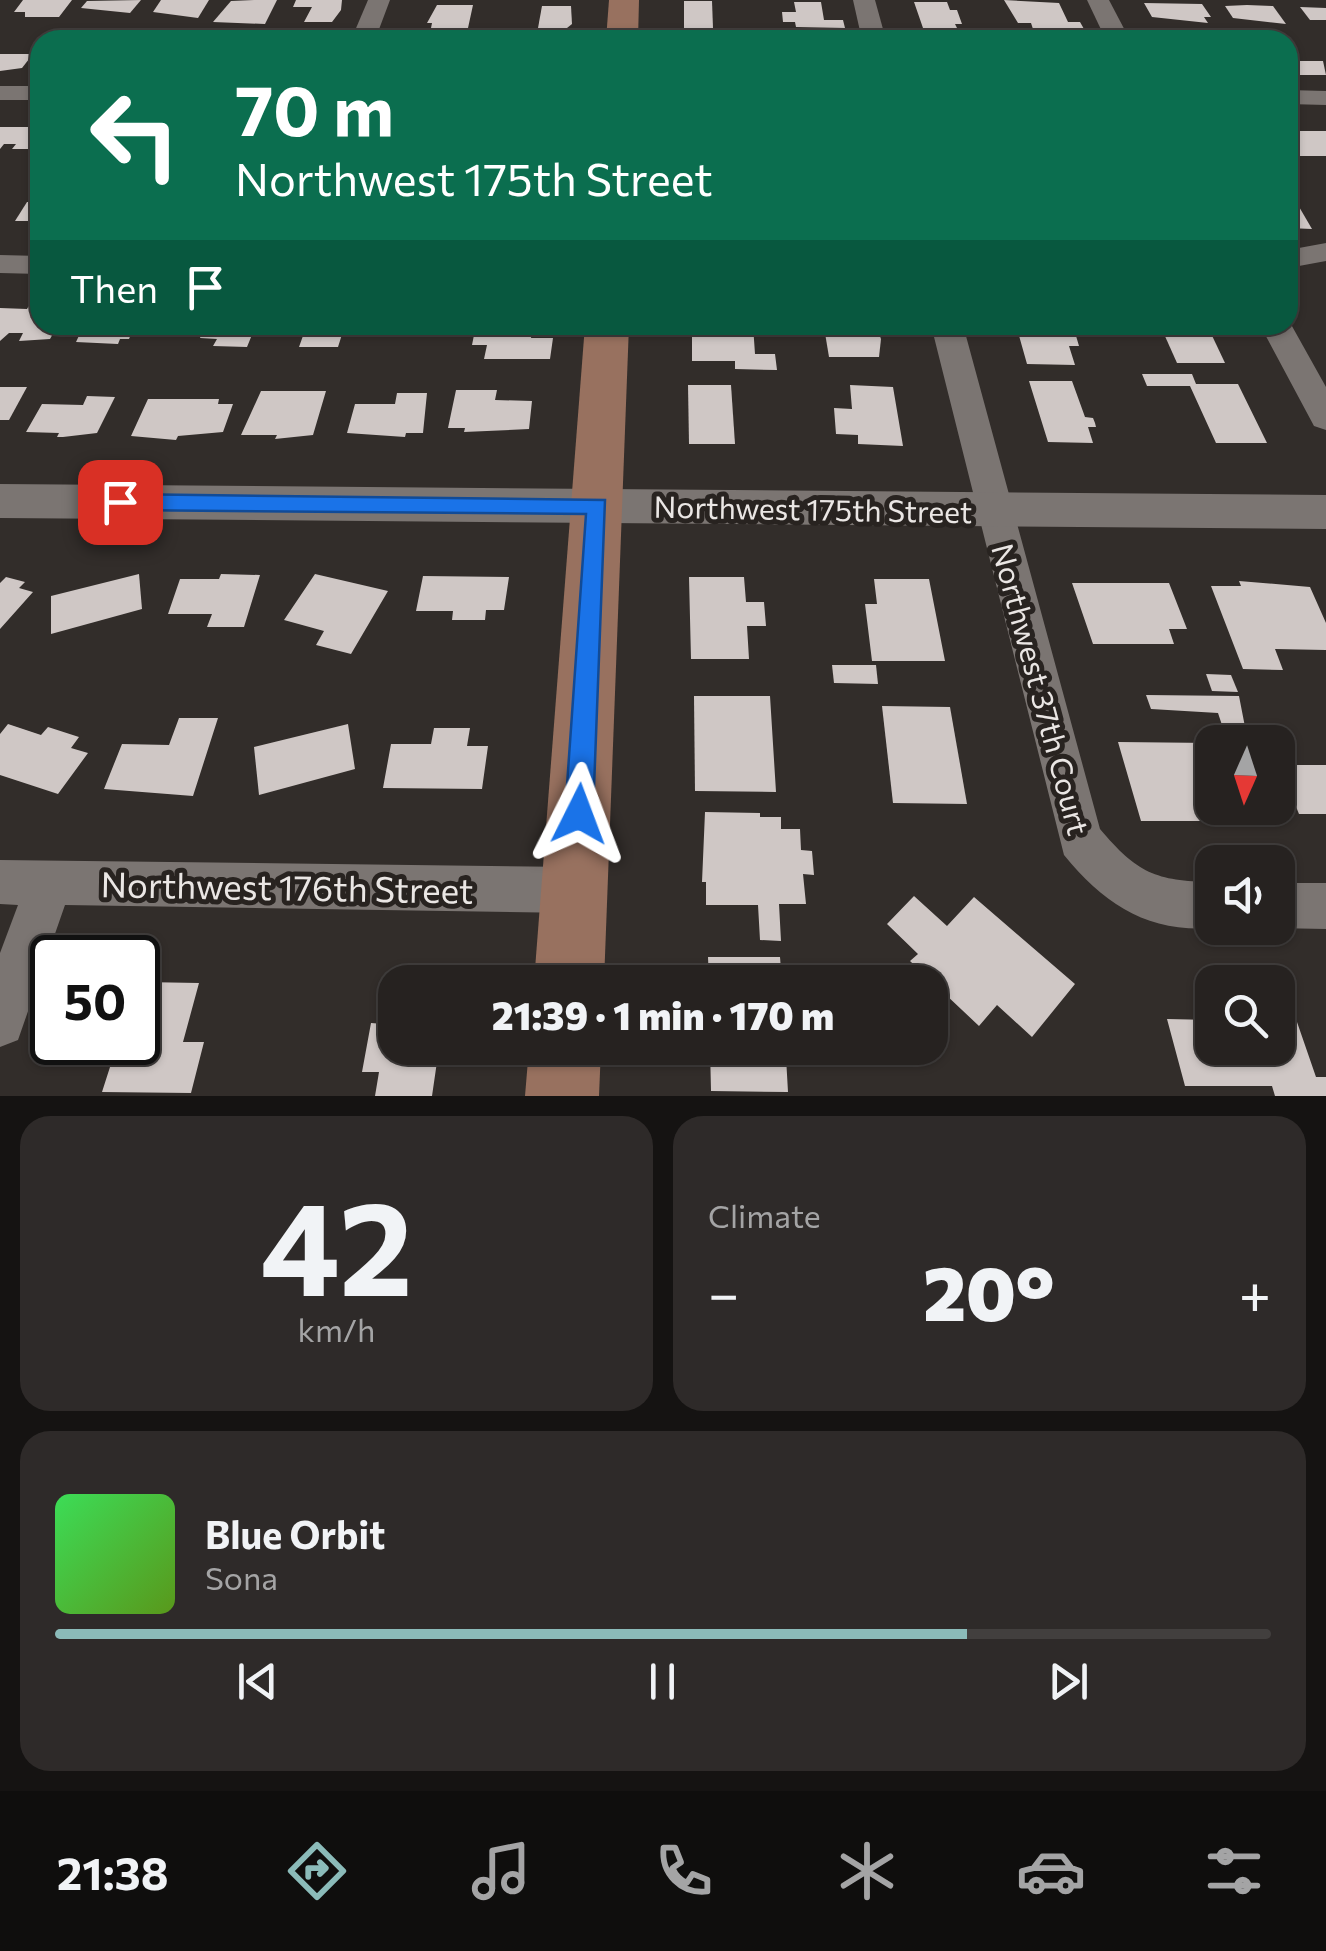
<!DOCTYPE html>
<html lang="en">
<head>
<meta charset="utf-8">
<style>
	body { margin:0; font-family:Commissioner,sans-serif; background:#2e2a29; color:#f1f3f6; height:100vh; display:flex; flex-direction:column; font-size:38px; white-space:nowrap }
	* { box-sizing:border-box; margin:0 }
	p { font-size:32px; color:#a4a4a5 }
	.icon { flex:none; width:55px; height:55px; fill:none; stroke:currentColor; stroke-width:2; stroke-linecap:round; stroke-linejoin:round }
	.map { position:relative; height:1096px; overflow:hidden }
	.details { display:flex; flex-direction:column; gap:20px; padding:20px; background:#151312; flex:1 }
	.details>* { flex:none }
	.guide { position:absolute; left:30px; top:30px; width:1268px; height:305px; border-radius:30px; box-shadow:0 2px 8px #0004,0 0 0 2px #423f3e; background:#0b6e4f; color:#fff; overflow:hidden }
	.needle { width:65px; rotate:183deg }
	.buttons { position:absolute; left:1195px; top:725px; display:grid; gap:20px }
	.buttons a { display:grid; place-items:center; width:100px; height:100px; border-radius:20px; background:#262220; box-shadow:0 2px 8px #0004,0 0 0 2px #423f3e; font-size:50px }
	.speed { position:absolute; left:30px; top:935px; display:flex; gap:20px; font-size:50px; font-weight:700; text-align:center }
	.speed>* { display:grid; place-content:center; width:130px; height:130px; border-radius:50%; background:#262220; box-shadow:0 2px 8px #0004,0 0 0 2px #423f3e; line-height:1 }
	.speed .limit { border:5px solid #111; border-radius:15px; background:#fff; color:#111 }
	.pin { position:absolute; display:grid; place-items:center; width:85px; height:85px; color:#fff; margin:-42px; border-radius:20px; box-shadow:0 5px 15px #0006 }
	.me { position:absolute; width:110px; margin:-55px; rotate:3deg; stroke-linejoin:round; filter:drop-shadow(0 0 8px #0008) }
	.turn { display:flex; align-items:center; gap:35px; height:210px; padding:0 40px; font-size:45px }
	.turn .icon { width:130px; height:130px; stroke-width:2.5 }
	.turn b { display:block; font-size:70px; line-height:85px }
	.then { display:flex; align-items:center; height:95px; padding:0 40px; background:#0003; gap:20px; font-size:38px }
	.big { font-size:75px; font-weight:800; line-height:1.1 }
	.details .widget { flex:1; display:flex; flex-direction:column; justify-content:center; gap:15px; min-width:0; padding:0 35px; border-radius:30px; background:#2e2a29 }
	.details .dial { align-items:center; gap:0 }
	.dial b { font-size:130px; line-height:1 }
	.song { display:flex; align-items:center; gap:30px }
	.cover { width:120px; height:120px; border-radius:15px; background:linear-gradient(135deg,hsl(130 70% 55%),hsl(90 70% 35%)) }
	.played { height:10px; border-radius:5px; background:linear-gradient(90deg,#8bbbb9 75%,#423f3e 75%) }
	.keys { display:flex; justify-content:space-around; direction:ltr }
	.heat { display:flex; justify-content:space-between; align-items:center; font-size:55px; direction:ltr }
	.details .tiles { flex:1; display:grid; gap:20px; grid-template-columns:1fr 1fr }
	.widget:last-child { grid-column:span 2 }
	.trip { position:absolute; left:378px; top:965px; width:570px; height:100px; border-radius:30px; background:#262220; box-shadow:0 2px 8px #0004,0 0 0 2px #423f3e; font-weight:800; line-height:100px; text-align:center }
	.dock { display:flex; height:160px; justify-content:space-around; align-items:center; background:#0f0e0d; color:#a4a4a5 }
	.dock .icon { width:70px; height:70px }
	.dock .current { color:#8bbbb9 }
	.dock b { font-size:45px; color:#f1f3f6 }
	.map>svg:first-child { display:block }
	.building { fill:#cfc7c5 }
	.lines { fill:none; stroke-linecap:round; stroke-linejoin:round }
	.minor { fill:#7b7572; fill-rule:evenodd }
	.tertiary { fill:#7b7572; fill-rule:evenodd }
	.secondary { fill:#98715f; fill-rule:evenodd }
	.route { fill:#1a73e8; stroke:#114b97; stroke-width:2.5 }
	.labels { text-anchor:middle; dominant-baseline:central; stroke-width:10; stroke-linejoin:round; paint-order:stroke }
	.street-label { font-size:30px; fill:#eae6e4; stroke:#282320 }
	.near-street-label { font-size:35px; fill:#eae6e4; stroke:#282320 }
</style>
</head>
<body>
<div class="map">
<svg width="1326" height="1096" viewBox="0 0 1326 1096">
	<rect width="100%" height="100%" fill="#322d2a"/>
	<!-- building -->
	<g class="building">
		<polygon points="23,0 72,0 59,17 25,17 25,12 14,12"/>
		<polygon points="141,0 130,13 81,8 87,1"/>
		<polygon points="161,0 209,0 198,18 153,12"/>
		<polygon points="254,0 277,0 265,24 213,22 231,1"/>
		<polygon points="296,0 342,0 341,10 332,22 304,22 312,7 293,7"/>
		<polygon points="1004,0 1059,3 1068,22 1080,22 1084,29 1033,29 1031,23 1018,23"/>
		<polygon points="684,1 712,1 713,28 684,28"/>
		<polygon points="794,2 821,2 824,20 843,20 845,28 796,27 795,22 783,22 782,12 796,12"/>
		<polygon points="914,2 947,2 950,10 957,10 962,24 955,24 957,28 923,28"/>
		<polygon points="1144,3 1202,4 1211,17 1204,17 1208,23 1152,17"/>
		<polygon points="437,5 473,5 468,28 431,28 432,23 427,23"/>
		<polygon points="1247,5 1273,6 1286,24 1233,18 1225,6"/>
		<polygon points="542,6 571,6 572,24 567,28 538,28"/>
		<polygon points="1300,7 1326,8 1326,20 1310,20"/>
		<polygon points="0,54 33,54 22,68 0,71"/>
		<polygon points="1288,61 1323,61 1326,75 1288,75"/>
		<polygon points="0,127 40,127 40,144 35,149 12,149 16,144 4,144 0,149"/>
		<polygon points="1288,131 1326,131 1326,156 1292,156"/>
		<polygon points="27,202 40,202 40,221 15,221"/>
		<polygon points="1288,205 1298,205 1312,229 1288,228"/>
		<polygon points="31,302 40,302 40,325 58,325 50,339 19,341 23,333 9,333 0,341 0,308 27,309"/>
		<polygon points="84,325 135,325 129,339 120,339 118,344 76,342"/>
		<polygon points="179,325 256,325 247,347 213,346 217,339 200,338 203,330 177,330"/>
		<polygon points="281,325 345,325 338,347 299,347 304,333 278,333"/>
		<polygon points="376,325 445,325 443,336 374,335"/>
		<polygon points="476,325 533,325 531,338 553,338 550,359 484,359 487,345 472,345"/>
		<polygon points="692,325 753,325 755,354 775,354 777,370 735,369 735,361 692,361"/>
		<polygon points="876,325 881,339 879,357 829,357 824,327"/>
		<polygon points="1016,325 1074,329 1079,346 1069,346 1075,365 1027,364"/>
		<polygon points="1160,325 1207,325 1225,363 1177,363"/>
		<polygon points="1142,374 1192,374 1196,384 1238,384 1267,443 1216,443 1190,386 1147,386"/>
		<polygon points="1029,381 1072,381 1085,417 1093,418 1095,423 1096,427 1088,427 1093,443 1048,442"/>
		<polygon points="688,385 731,385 735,444 689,444"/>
		<polygon points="850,385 893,387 903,446 858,444 858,435 836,434 834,408 852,409"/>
		<polygon points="0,387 27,387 9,420 0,420"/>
		<polygon points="456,390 497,390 495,400 532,401 529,429 464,432 465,428 448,428"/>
		<polygon points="261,391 326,391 313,435 275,439 277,435 241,435"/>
		<polygon points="397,393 427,393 423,433 406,433 405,437 347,433 355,404 395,404"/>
		<polygon points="87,396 115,397 97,433 63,437 57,437 59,433 26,432 42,404 83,405"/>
		<polygon points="148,399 219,399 218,404 233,404 223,432 178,436 176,440 131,436"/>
		<polygon points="139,574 142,609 51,634 51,596"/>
		<polygon points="221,574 260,575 244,627 207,627 212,614 168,614 180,579 219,579"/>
		<polygon points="315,574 388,591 351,654 316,645 324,631 284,620"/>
		<polygon points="423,576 509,577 504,610 486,610 485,620 452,620 453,611 416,611"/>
		<polygon points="6,577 25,582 19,588 33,592 0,629 0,583"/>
		<polygon points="689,577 744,577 746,602 764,602 766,626 747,626 749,659 691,659"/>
		<polygon points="874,579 929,579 945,661 872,661 865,604 877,604"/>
		<polygon points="1239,581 1310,587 1326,623 1326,650 1275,649 1283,670 1243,669 1211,586 1241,586"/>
		<polygon points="1072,583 1169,583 1187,629 1169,629 1174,644 1093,644"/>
		<polygon points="832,665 876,665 878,684 834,683"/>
		<polygon points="1206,674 1231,675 1238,692 1212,691"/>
		<polygon points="1146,695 1239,696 1246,732 1224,731 1218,713 1151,709"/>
		<polygon points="694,696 770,696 776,792 695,791"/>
		<polygon points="882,706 950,707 967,804 893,803"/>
		<polygon points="179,718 218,718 193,796 104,789 122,744 169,745"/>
		<polygon points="8,724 41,735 48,727 79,737 71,748 88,753 58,794 0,775 0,734"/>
		<polygon points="348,724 355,769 259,795 254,747"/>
		<polygon points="434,728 470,728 467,746 488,746 482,789 383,788 391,744 431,744"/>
		<polygon points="1118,742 1212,743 1212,808 1252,808 1257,821 1141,821"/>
		<polygon points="1279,765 1326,765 1326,814 1299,814"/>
		<polygon points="705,812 760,813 760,817 781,817 781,829 800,829 801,850 812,851 814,875 803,874 806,904 779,904 781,941 760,940 758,905 706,905 706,882 702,882"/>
		<polygon points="914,896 947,926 974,897 1075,984 1032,1037 997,1005 979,1026 910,961 918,954 887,924"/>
		<polygon points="708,957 780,957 782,982 709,982"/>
		<polygon points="393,975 449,976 449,982 395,982 395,1048 439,1048 432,1096 375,1096 379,1072 362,1072 371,1023 384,1024"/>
		<polygon points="143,982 199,983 183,1042 204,1042 191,1093 102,1092 118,1042 138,1042 138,999"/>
		<polygon points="1167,1019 1212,1020 1212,1048 1278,1048 1278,1021 1297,1022 1316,1077 1326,1077 1326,1096 1275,1096 1272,1086 1185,1086"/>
		<polygon points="710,1048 805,1048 806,1057 786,1057 788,1092 711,1091"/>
	</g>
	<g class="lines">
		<!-- minor -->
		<g class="minor">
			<polygon points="368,0 390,0 375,40 351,40"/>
			<polygon points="853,0 875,0 886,40 862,40"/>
			<polygon points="1087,0 1109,0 1130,40 1106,40"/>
			<rect x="0" y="86" width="40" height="14"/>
			<polygon points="1288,90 1326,91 1326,105 1288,104"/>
			<polygon points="1326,243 1326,261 1288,268 1288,250"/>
			<polygon points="0,255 40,256 40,274 0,273"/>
			<polygon points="1288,319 1326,387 1326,430 1314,426 1260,325 1288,325"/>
			<path d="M931,325H963L1100,829C1137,873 1156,881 1212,882L1214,928C1148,933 1105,905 1064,855Z"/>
			<polygon points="0,860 574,867 591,874 598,890 591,906 574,913 65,905 18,1040 0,1047 0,953 18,905 0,904"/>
			<polygon points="1278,883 1326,883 1326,929 1274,928 1278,928"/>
		</g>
		<!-- tertiary -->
		<polygon class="tertiary" points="0,484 1326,495 1326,529 0,518"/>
		<!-- secondary -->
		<g class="secondary">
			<polygon points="609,0 639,0 638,40 606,40"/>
			<polygon points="585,325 629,325 604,982 534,982"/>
			<polygon points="529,1048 601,1048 599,1096 525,1096"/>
		</g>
	</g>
	<!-- route -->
	<polygon class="route" points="120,494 605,500 593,814 589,822 579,826 569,822 565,814 586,514 120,510 109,502"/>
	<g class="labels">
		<!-- street labels -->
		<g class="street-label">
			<text transform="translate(813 508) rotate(1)">Northwest 175th Street</text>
			<text transform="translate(1042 689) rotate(75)">Northwest 37th Court</text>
		</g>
		<!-- near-street labels -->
		<g class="near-street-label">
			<text transform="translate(287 886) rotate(1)">Northwest 176th Street</text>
		</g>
	</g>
</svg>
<div class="buttons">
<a><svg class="needle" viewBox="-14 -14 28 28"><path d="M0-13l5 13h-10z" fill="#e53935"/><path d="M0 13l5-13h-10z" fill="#a4a4a5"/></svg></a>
<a><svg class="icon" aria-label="sound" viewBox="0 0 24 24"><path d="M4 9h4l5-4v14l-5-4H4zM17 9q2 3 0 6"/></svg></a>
<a><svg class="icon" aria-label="search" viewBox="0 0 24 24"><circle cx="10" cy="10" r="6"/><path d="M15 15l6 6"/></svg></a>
</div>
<div class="speed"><div class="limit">50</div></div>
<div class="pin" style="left:120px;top:502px;background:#d93025"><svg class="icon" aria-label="arrive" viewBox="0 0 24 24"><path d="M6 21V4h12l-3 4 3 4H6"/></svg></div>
<svg class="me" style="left:579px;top:814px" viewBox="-20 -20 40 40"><path d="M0-17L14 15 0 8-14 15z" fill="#1a73e8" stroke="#fff" stroke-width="4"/></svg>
<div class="trip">21:39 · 1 min · 170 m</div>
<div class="guide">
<div class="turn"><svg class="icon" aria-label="left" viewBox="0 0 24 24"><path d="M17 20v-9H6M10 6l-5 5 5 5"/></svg><div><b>70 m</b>Northwest 175th Street</div></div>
<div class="then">Then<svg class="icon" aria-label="arrive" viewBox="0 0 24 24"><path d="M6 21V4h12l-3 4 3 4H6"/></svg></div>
</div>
</div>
<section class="details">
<div class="tiles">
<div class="widget dial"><b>42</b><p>km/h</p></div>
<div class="widget"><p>Climate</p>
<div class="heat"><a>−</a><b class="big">20°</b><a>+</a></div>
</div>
<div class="widget">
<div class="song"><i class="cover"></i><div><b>Blue Orbit</b><p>Sona</p></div></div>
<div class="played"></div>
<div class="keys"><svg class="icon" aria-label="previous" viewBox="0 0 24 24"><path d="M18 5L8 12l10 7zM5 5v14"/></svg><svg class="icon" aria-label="pause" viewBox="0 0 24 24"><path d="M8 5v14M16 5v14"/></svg><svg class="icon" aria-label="next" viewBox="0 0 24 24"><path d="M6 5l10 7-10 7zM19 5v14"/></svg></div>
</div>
</div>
</section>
<nav class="dock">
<b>21:38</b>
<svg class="icon current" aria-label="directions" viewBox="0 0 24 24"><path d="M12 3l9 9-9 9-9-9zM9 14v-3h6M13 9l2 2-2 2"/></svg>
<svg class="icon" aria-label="music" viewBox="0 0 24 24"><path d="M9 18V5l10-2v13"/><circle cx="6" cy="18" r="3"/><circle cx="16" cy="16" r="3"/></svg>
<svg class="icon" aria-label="phone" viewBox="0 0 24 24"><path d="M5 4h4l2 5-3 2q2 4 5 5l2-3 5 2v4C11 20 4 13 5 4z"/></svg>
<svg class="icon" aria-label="climate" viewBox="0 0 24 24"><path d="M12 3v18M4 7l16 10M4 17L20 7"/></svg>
<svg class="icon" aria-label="car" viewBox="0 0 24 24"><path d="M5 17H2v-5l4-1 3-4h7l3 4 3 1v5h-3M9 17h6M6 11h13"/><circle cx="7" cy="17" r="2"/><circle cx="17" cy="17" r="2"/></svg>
<svg class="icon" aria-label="filters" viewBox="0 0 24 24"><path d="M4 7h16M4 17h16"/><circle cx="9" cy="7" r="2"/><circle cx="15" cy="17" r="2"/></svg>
</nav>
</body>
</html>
